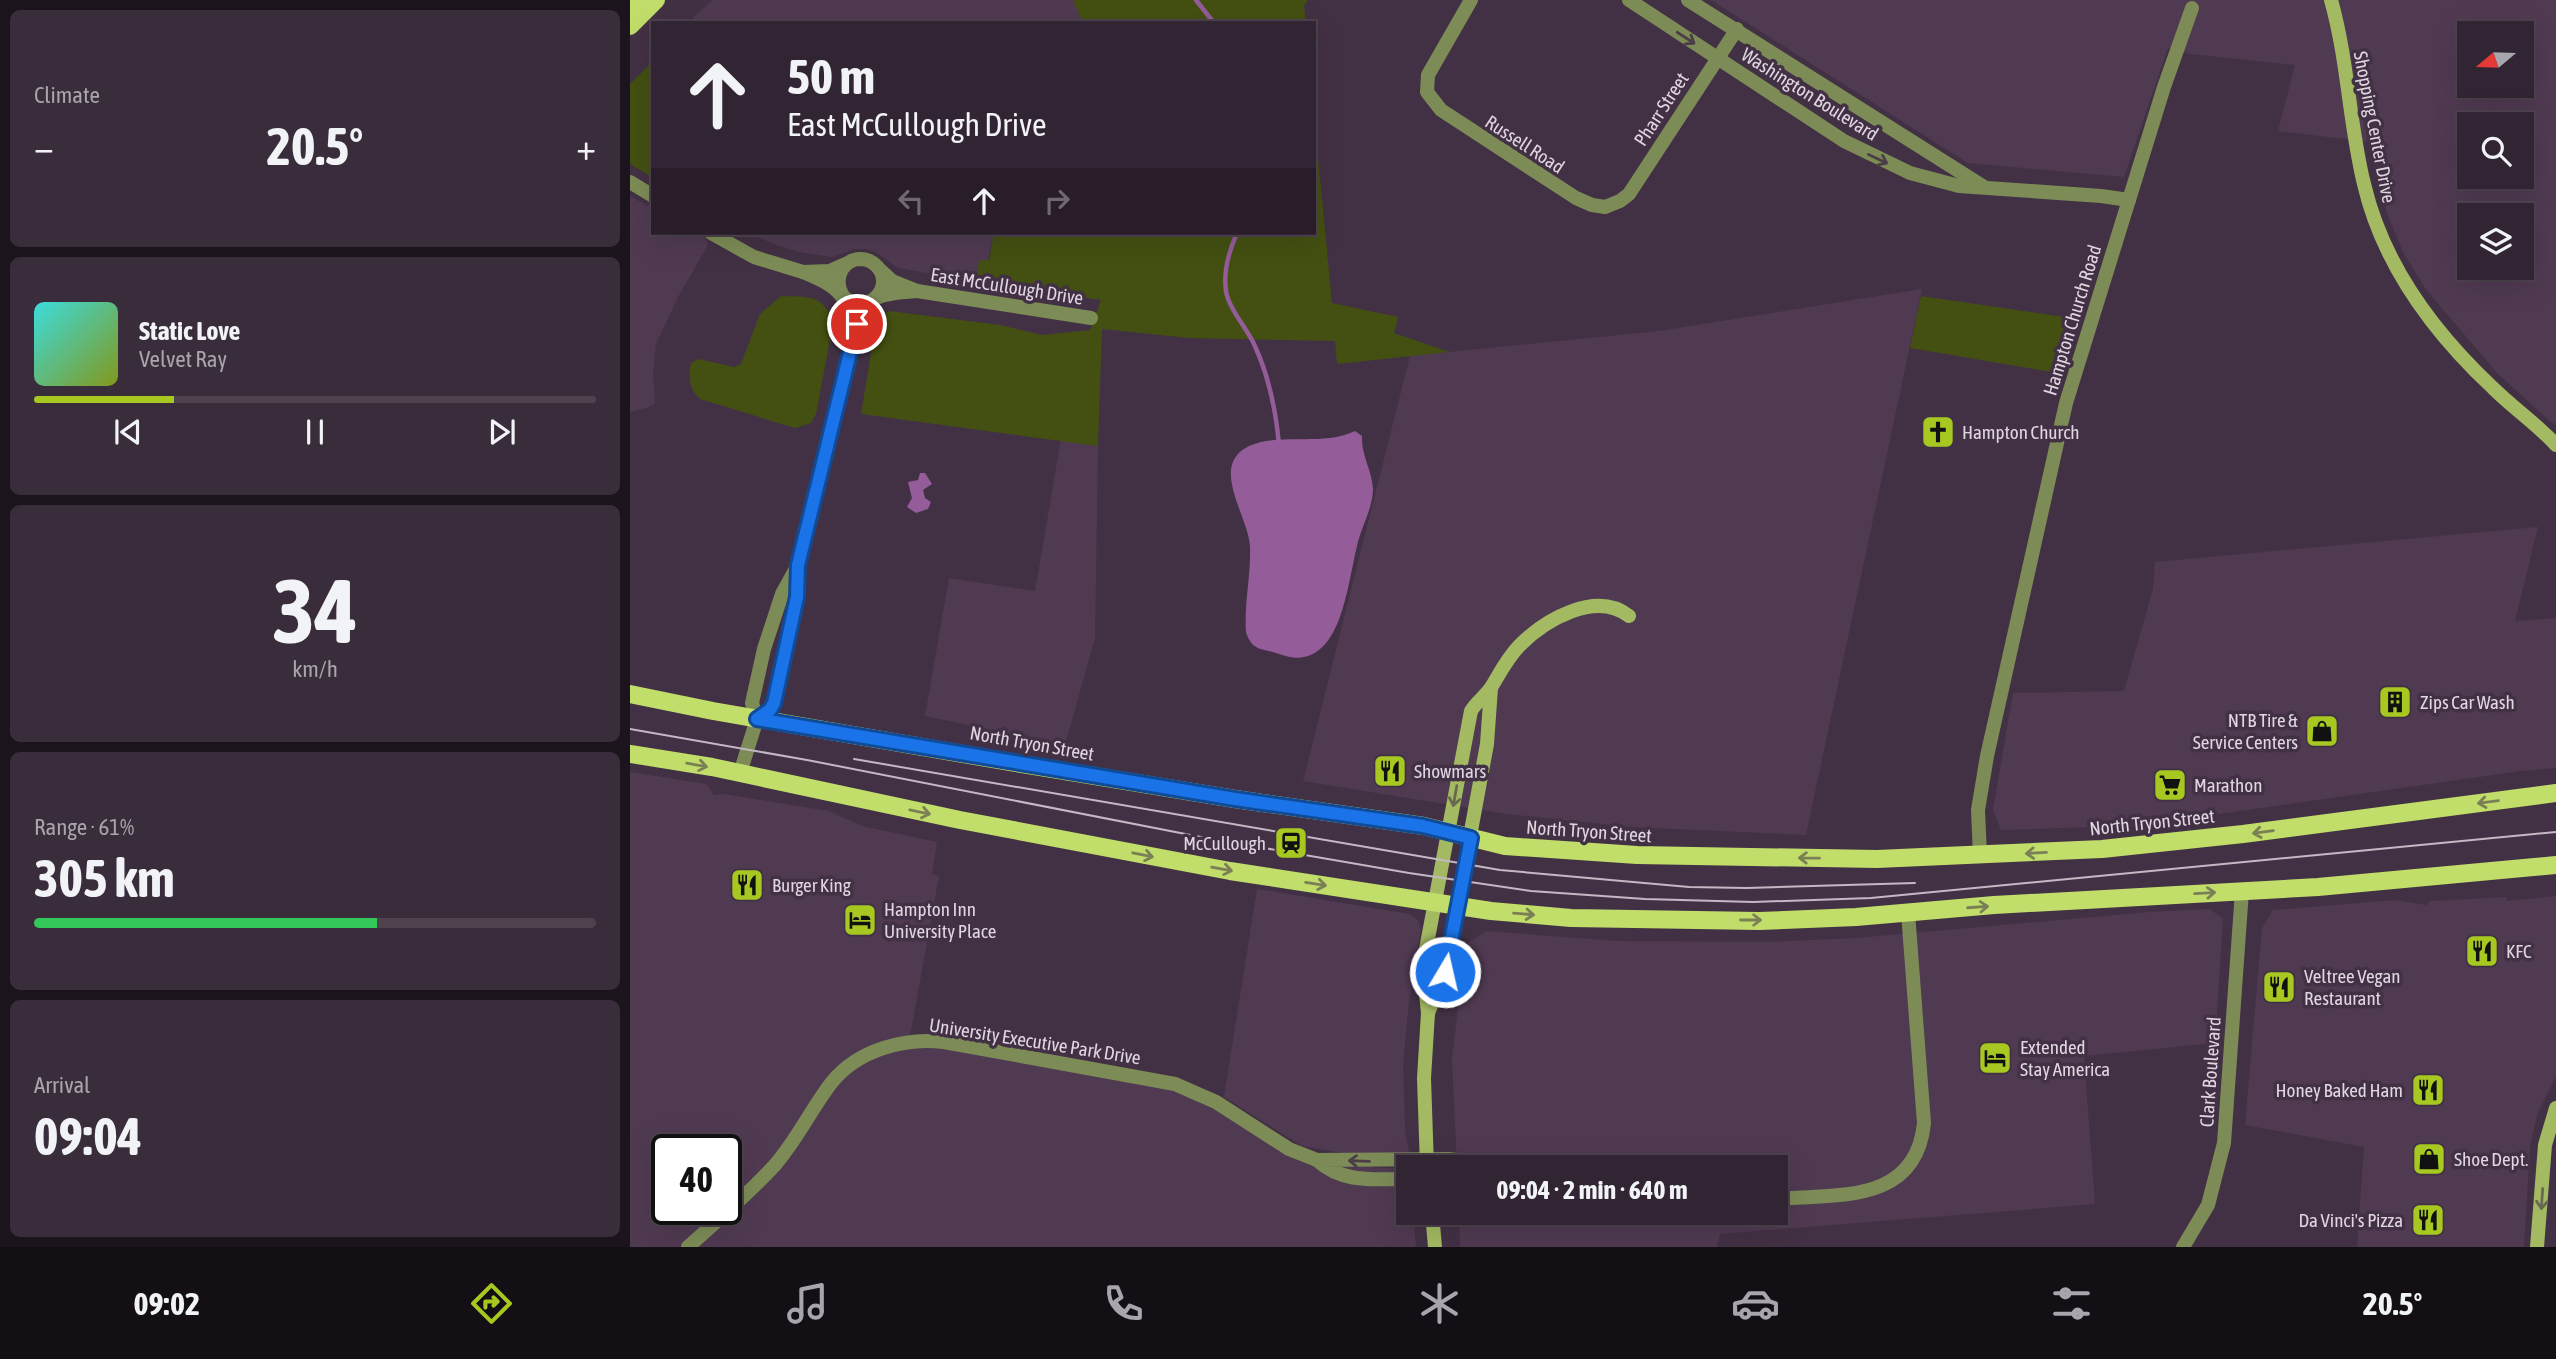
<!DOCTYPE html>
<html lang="en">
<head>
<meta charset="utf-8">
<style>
	body { margin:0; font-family:"Asap Condensed",sans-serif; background:#3a2d3b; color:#f1f3f6; height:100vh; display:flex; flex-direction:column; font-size:26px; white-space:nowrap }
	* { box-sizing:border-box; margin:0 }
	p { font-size:23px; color:#a8a5ac }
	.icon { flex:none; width:38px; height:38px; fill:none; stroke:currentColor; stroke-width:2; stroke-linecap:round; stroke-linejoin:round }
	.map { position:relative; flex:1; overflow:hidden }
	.drawer { display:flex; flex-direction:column; gap:10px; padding:10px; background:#1c141c; width:630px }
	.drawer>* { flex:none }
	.hud { position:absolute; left:21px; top:21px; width:665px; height:214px; border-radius:0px; box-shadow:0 7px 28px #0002,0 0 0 2px #4d424e; background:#322533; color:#f1f3f6; overflow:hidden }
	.needle { width:46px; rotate:251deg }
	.controls { position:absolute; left:1827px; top:21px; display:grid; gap:14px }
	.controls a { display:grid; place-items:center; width:77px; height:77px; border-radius:0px; background:#322533; box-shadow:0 7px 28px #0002,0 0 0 2px #4d424e; font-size:35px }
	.speed { position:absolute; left:21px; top:1134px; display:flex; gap:14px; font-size:35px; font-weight:700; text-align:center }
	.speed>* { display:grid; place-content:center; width:91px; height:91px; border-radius:50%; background:#322533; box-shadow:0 7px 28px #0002,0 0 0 2px #4d424e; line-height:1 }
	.speed .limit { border:4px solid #111; border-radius:10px; background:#fff; color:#111 }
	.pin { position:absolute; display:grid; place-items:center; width:60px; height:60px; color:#fff; margin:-30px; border:4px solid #fff; border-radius:50%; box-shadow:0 2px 7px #0007 }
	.me { position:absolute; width:77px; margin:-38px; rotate:9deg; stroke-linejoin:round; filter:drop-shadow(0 0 5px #0008) }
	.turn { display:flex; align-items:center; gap:24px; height:147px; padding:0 21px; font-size:32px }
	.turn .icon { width:91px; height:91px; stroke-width:2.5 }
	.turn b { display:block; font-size:49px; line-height:60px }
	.lanes { display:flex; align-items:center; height:66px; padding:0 21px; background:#0003; justify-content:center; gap:35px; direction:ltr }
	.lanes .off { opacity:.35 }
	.big { font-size:52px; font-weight:700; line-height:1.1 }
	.drawer .tile { flex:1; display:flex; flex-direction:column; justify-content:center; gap:10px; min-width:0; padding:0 24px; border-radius:10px; background:#3a2d3b }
	.drawer .dial { align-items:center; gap:0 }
	.dial b { font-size:91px; line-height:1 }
	.song { display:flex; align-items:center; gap:21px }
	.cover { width:84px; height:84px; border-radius:10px; background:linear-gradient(135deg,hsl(180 70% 55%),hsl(70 70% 35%)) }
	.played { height:7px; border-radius:4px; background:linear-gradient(90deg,#a7c820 25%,#4d424e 25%) }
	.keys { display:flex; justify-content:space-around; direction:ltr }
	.heat { display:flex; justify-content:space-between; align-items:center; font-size:38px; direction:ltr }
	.charge { height:10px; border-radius:5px; background:linear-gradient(90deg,#34c759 61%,#4d424e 0) }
	.trip { position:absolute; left:766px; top:1155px; width:392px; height:70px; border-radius:0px; background:#322533; box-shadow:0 7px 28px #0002,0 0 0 2px #4d424e; font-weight:700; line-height:70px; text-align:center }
	.dock { display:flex; height:112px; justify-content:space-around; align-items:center; background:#140f14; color:#a8a5ac }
	.dock .icon { width:49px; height:49px }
	.dock .selected { color:#a7c820 }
	.dock b { font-size:32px; color:#f1f3f6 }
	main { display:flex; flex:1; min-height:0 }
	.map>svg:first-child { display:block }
	.built { fill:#503a52; fill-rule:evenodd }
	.green { fill:#435011 }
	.water { fill:#945c99 }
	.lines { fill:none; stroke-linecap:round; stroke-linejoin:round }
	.stream { stroke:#945c99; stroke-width:4.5 }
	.street { stroke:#7d8c56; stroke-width:14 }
	.secondary { stroke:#a3ba62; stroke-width:14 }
	.primary { stroke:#c1de6a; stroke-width:18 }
	.tram { stroke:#c4b8c5; stroke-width:2 }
	.oneway { stroke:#4b3f47 }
	.oneway2 { stroke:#7b7f55 }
	.oneway3 { stroke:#696850 }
	.route-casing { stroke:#114b97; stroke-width:18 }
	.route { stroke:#1a73e8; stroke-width:12 }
	.labels { text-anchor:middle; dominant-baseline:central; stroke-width:7; stroke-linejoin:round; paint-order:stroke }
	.street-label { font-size:19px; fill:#e0d5e1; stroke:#423144 }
	.poi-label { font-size:19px; fill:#e0d5e1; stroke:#423144; text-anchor:start }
</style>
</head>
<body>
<main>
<section class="drawer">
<div class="tile"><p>Climate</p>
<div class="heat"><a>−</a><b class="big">20.5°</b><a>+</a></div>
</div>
<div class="tile">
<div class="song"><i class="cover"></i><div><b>Static Love</b><p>Velvet Ray</p></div></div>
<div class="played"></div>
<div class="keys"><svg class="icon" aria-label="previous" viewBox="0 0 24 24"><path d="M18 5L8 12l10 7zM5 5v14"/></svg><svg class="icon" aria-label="pause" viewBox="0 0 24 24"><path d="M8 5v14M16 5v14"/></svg><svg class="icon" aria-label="next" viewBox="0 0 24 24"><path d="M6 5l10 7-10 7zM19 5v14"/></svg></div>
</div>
<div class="tile dial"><b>34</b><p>km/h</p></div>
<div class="tile"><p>Range · 61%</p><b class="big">305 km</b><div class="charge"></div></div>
<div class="tile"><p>Arrival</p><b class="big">09:04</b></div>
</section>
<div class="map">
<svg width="1926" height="1247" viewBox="0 0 1926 1247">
	<rect width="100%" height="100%" fill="#423144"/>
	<!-- built -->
	<g class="built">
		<polygon points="83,0 443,0 453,23 57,23"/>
		<path d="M1081,0H1926V422L1923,424L1867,373L1795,288L1773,252L1757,213L1741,142L1648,131L1665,65L1560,54L1538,48L1494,177L1338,163ZM1839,33H1892V86H1839ZM1839,124H1892V177H1839ZM1839,215H1892V268H1839Z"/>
		<polygon points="0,196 23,209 23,233 65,233 76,239 78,245 48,297 26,344 23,373 25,403 19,407 0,412"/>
		<polygon points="120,233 355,233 363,238 358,260 349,260 346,281 268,268 247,253 237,249 225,249 202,257 169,252 143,244"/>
		<polygon points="1292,289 1176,835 1002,827 876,814 673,781 780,356 1029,331"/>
		<polygon points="431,439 468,446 465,638 435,745 295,716 319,578 405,591"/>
		<polygon points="1908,527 1885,621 1926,618 1926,768 1891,771 1554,819 1463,827 1371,830 1363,810 1383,693 1494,691 1523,589 1525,562"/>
		<path d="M0,772L76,784L84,795L94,794L199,811L232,826L307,842L302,874L309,876L279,1042L525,1079L656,1145L716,1166L779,1169V1213H783L786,1247H0ZM37,1150H96V1209H37Z"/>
		<polygon points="627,889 780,914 788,920 791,930 779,1002 773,1064 775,1130 779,1152 736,1157 672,1146 594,1097"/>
		<polygon points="1926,896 1926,1076 1907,1115 1900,1146 1894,1247 1727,1247 1734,1147 1615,1125 1632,928 1643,910 1765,900 1796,905 1801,901 1876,897 1877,901"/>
		<polygon points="1579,909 1593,918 1585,1043 1454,1056 1465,1204 1090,1234 1087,1247 830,1247 829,1213 1146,1213 1146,1167 827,1167 822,1058 836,944 856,931 987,941 1137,942 1226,938 1519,912"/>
	</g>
	<!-- green -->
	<g class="green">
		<polygon points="443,0 678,0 674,6 676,23 453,23"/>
		<polygon points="23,61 23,178 0,164 0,84"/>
		<polygon points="684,115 702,303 768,317 764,333 819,352 707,364 705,341 559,338 472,329 468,446 231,414 244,335 250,317 259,311 370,325 412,335 460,330 471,300 346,281 349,260 359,260 363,238 355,233 684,233"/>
		<path d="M151,296C178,297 195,294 203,324L186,414L181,423L165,428L70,399C59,388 58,378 61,363L68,359L104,367L111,364L130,314Z"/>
		<polygon points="1291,296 1448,319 1433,374 1280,348"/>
	</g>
	<!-- water -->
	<g class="water">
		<path d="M725,431L732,436C731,455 742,470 743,489C743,508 731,527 727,546C717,585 711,677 649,654C633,648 622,652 616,632C614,604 621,576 620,547C619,514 571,457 631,442C662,435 696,445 725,431Z"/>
		<polygon points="290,473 295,473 302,484 293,490 295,498 301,502 298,509 286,513 277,507 282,498 278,482 288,480"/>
	</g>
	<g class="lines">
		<!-- stream -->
		<g class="stream">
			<polyline points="566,0 584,23"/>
			<path d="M607,233C599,251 593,271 596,291C598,307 617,329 624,344C639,376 646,411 649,445"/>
		</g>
		<!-- street -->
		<g class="street">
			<polyline points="841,0 798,75 797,92 811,110 946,198 962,205 975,207 990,201 999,194 1107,29"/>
			<polyline points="999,0 1214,141 1280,173 1329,186 1471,196 1499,200"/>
			<polyline points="1058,0 1354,187"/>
			<polyline points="0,182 23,196"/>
			<polyline points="81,233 124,257 173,272"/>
			<path d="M218,263L200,271L173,272C212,288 219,296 222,339C225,328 228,318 234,309C241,300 252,296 253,283C254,270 243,259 230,259C204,260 201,298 225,303C237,306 245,297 255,295C266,292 277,292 287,291L262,281L249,269"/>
			<polyline points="287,291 461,318"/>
			<polygon points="168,565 167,597 144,703 140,711 127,719 122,703 134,649 152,594"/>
			<polyline points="168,565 222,339"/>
			<polyline points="110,773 127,719"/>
			<polyline points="1350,856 1348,810 1357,756 1436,403 1534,87 1562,8"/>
			<path d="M779,1179C745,1179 713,1184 687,1160L818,1159L838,1161L850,1167"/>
			<path d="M1146,1199C1208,1194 1286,1204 1294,1123L1278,913"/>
			<path d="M58,1247C87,1221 117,1195 144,1166C167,1140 181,1109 202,1082C228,1050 275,1037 314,1042L545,1084L586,1102L659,1149L687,1160"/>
			<polyline points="1553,1247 1578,1205 1594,1143 1612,891"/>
		</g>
		<!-- secondary -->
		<g class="secondary">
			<path d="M1701,0C1718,60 1719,123 1734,184C1753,265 1802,331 1863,388C1883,408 1907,424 1926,445"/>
			<polyline points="798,1013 815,972 857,744 861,688"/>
			<path d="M797,1167L794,1078L798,1013L793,965L841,711C847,701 857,695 862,686C871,671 878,657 890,645C915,620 966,590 999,616"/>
			<polyline points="802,1213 805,1247"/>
			<polyline points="1907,1247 1915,1145 1926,1108"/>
		</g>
		<!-- primary -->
		<g class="primary">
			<polyline points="0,4 4,0"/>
			<polyline points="0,26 26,0"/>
			<polyline points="0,694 83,711 403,766 605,799 794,826 875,846 1007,855 1247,859 1472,849 1613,834 1926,793"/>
			<polyline points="0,754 82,767 330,820 600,871 861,911 941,918 1129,921 1226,917 1364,905 1688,887 1926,865"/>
		</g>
		<!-- tram -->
		<g class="tram">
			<polyline points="0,729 177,760 576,838 779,873 901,891 1015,899 1123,902 1241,898 1926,832"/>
			<polyline points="224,759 870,870 1059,887 1117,888 1285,883"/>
		</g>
	</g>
	<!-- one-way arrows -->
	<defs><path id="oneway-shaft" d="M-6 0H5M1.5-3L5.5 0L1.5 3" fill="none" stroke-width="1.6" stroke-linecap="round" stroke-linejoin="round" transform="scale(1.75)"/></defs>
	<g class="oneway">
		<use href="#oneway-shaft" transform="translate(1056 38) rotate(33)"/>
		<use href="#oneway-shaft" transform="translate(1248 159) rotate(25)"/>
		<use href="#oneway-shaft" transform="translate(729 1161) rotate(-178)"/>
	</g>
	<g class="oneway2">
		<use href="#oneway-shaft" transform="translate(67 765) rotate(10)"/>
		<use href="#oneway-shaft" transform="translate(1858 802) rotate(173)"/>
		<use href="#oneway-shaft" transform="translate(290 812) rotate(12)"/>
		<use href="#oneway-shaft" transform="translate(1633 832) rotate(172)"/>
		<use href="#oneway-shaft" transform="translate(1406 853) rotate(177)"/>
		<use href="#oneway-shaft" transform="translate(513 855) rotate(11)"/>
		<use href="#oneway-shaft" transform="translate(1179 858) rotate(-179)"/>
		<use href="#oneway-shaft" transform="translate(592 869) rotate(10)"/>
		<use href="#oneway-shaft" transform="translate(686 884) rotate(9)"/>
		<use href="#oneway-shaft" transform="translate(1575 893) rotate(-3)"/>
		<use href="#oneway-shaft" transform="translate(1348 907) rotate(-4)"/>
		<use href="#oneway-shaft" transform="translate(894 914) rotate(5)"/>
		<use href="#oneway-shaft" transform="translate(1121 920)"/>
	</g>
	<g class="oneway3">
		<use href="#oneway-shaft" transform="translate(825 796) rotate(100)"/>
		<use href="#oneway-shaft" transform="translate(1912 1199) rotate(94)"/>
	</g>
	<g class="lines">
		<defs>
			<polyline id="route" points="227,324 168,565 167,597 144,703 140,710 127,719 605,799 793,826 841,838 815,972"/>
		</defs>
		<!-- route casing -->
		<use href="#route" class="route-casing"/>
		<!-- route -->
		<use href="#route" class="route"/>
	</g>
	<!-- icons -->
	<defs>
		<symbol id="church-square" viewBox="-11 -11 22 22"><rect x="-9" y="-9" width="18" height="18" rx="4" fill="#a7c820" stroke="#423144"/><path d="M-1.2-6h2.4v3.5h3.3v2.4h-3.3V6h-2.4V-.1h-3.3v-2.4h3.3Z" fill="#111"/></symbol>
		<symbol id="building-square" viewBox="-11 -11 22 22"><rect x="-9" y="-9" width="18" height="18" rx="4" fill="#a7c820" stroke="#423144"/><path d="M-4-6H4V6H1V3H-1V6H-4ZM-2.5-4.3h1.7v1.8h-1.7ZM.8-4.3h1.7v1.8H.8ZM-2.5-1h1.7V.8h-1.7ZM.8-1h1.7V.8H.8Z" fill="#111"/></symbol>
		<symbol id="shop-square" viewBox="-11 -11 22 22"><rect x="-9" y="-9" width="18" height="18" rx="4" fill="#a7c820" stroke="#423144"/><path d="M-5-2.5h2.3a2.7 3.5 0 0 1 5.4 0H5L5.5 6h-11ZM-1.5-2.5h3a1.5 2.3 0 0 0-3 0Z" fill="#111"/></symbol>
		<symbol id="restaurant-square" viewBox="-11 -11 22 22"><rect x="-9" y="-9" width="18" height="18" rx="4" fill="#a7c820" stroke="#423144"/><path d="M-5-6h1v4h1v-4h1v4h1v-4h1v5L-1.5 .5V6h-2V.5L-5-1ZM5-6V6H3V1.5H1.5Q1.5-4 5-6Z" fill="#111"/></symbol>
		<symbol id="supermarket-square" viewBox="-11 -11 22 22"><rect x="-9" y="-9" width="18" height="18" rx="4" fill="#a7c820" stroke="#423144"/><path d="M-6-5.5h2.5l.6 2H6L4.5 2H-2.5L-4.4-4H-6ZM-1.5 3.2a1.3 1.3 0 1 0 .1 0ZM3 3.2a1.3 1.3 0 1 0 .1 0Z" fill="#111"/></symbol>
		<symbol id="station-square" viewBox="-11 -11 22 22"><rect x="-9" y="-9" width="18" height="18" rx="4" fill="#a7c820" stroke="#423144"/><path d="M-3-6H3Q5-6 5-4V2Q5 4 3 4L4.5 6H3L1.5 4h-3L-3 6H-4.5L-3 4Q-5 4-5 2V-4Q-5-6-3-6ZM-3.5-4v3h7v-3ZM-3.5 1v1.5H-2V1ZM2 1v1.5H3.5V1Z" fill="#111"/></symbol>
		<symbol id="hotel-square" viewBox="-11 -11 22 22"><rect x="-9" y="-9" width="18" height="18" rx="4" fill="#a7c820" stroke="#423144"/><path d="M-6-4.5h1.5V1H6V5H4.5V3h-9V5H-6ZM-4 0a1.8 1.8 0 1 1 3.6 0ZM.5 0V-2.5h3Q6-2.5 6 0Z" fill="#111"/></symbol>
	</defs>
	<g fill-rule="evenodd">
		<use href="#church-square" x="1289" y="413" width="38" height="38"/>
		<use href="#building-square" x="1746" y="683" width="38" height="38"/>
		<use href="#shop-square" x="1673" y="712" width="38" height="38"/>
		<use href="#restaurant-square" x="741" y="752" width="38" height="38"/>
		<use href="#supermarket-square" x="1521" y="766" width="38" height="38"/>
		<use href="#station-square" x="642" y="824" width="38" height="38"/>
		<use href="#restaurant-square" x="98" y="866" width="38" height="38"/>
		<use href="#hotel-square" x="211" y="901" width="38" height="38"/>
		<use href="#restaurant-square" x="1833" y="932" width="38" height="38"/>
		<use href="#restaurant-square" x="1630" y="968" width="38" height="38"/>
		<use href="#hotel-square" x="1346" y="1039" width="38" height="38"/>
		<use href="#restaurant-square" x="1779" y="1071" width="38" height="38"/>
		<use href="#shop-square" x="1780" y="1140" width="38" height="38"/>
		<use href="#restaurant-square" x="1779" y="1201" width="38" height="38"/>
	</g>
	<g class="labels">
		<!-- street labels -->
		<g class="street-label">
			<text transform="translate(1180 94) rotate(32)">Washington Boulevard</text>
			<text transform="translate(1031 109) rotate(-57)">Pharr Street</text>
			<text transform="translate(1745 127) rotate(79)">Shopping Center Drive</text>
			<text transform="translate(895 144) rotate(33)">Russell Road</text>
			<text transform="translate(377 286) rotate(9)">East McCullough Drive</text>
			<text transform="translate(1442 320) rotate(-73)">Hampton Church Road</text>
			<text transform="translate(402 743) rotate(10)">North Tryon Street</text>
			<text transform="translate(1522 822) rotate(-6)">North Tryon Street</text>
			<text transform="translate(959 831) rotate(4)">North Tryon Street</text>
			<text transform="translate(405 1041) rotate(9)">University Executive Park Drive</text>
			<text transform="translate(1580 1072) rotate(-86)">Clark Boulevard</text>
		</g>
		<!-- poi labels -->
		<g class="poi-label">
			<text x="1332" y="432">Hampton Church</text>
			<text x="1790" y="702">Zips Car Wash</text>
			<text x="1668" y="720" text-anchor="end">NTB Tire &amp;<tspan x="1668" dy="22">Service Centers</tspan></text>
			<text x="784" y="771">Showmars</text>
			<text x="1564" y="785">Marathon</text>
			<text x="636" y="843" text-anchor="end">McCullough</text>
			<text x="142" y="885">Burger King</text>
			<text x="254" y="909">Hampton Inn<tspan x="254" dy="22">University Place</tspan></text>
			<text x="1876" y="951">KFC</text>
			<text x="1674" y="976">Veltree Vegan<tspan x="1674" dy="22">Restaurant</tspan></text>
			<text x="1390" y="1047">Extended<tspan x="1390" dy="22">Stay America</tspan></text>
			<text x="1773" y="1090" text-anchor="end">Honey Baked Ham</text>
			<text x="1824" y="1159">Shoe Dept.</text>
			<text x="1773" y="1220" text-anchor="end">Da Vinci's Pizza</text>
		</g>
	</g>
</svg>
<div class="controls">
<a><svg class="needle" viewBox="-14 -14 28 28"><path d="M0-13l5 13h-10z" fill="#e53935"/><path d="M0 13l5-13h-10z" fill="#a8a5ac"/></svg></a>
<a><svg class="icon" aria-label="search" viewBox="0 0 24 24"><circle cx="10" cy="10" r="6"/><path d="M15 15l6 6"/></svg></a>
<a><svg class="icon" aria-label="layers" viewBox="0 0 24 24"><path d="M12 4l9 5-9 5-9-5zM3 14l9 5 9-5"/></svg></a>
</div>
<div class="speed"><div class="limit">40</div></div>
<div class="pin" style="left:227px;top:324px;background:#d93025"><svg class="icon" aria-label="arrive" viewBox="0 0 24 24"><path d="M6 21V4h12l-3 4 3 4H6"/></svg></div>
<svg class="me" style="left:815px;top:972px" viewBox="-20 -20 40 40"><circle r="17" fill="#1a73e8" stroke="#fff" stroke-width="3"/><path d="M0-11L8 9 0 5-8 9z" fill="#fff"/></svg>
<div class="trip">09:04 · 2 min · 640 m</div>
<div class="hud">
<div class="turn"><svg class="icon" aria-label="ahead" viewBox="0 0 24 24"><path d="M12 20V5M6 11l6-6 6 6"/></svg><div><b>50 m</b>East McCullough Drive</div></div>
<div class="lanes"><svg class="icon off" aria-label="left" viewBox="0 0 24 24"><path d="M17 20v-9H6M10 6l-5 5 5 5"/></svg><svg class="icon" aria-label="ahead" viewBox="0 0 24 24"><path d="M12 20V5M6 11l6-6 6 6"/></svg><svg class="icon off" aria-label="right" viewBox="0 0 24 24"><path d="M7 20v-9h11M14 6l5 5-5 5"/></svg></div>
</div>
</div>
</main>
<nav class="dock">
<b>09:02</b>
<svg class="icon selected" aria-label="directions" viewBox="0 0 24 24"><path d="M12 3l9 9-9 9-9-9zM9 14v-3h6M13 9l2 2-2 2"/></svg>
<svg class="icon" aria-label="music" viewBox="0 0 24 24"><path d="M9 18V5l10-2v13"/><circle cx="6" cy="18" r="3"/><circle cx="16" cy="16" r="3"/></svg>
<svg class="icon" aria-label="phone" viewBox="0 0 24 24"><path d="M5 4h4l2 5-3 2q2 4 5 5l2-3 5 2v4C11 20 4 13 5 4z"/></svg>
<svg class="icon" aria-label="climate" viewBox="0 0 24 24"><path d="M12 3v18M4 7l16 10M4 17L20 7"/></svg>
<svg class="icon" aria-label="car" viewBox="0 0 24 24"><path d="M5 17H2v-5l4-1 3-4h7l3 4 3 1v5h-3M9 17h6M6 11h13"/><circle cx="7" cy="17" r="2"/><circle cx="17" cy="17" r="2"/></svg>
<svg class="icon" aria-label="filters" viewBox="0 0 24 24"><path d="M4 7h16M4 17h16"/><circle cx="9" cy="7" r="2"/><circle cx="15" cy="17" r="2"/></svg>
<b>20.5°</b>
</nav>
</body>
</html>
